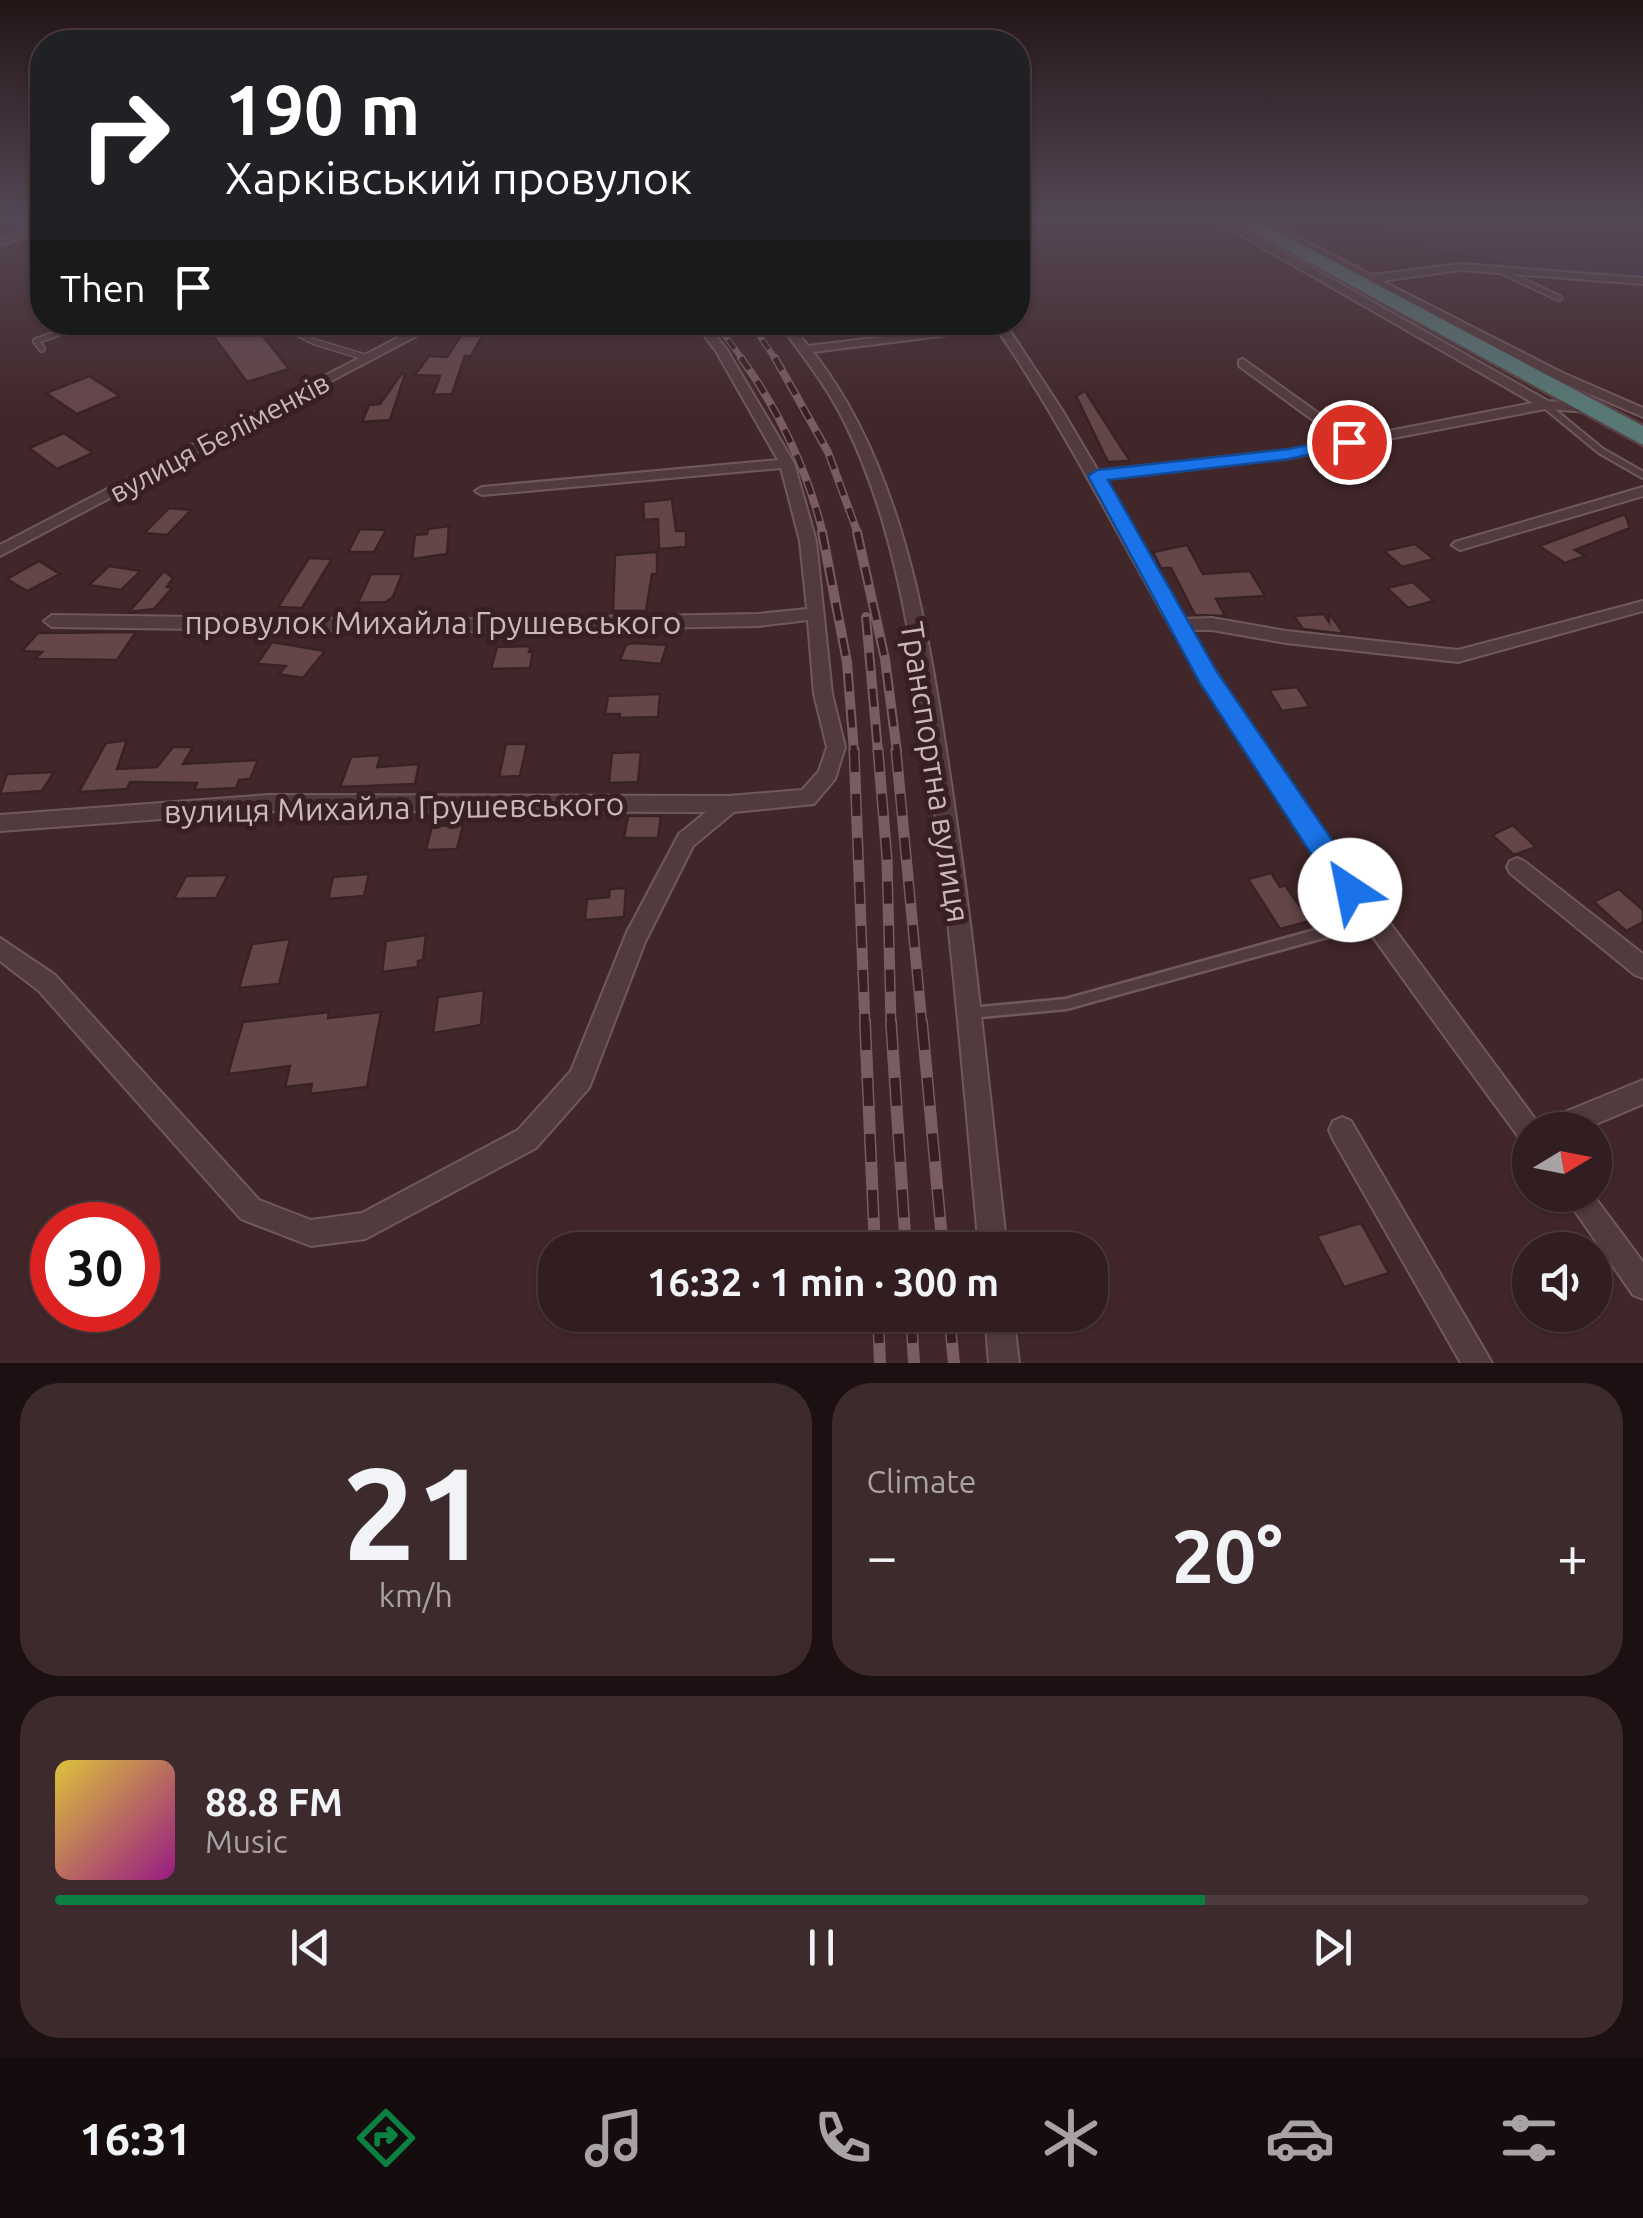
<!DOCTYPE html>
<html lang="en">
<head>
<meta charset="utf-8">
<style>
	body { margin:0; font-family:Ubuntu,sans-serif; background:#3d2a2d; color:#f1f3f6; height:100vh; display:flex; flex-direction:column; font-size:38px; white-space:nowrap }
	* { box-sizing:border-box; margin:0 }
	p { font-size:32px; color:#a8a2a5 }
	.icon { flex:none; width:55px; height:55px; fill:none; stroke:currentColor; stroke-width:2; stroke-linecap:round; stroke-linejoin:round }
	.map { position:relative; height:1363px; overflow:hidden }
	.side { display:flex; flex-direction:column; gap:20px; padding:20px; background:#1c1012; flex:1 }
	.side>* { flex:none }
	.top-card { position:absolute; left:30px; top:30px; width:1000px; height:305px; border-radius:40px; box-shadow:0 2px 8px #0004,0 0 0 2px #4d3b3e; background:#202124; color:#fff; overflow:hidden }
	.needle { width:65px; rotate:80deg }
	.tools { position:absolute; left:1512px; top:1112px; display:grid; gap:20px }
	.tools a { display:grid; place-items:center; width:100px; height:100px; border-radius:50%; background:#321d20; box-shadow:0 2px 8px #0004,0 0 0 2px #4d3b3e; font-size:50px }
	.speed { position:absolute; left:30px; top:1202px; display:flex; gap:20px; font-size:50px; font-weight:700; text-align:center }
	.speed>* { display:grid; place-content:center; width:130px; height:130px; border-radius:50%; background:#321d20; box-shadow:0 2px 8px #0004,0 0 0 2px #4d3b3e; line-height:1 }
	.speed .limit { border:15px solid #d22; background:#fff; color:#111 }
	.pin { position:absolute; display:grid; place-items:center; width:85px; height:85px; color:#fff; margin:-42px; border:5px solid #fff; border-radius:50%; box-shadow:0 2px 10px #0007 }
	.me { position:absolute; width:110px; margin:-55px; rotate:326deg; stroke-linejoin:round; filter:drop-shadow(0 0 8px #0008) }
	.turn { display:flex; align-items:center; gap:35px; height:210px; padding:0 30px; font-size:45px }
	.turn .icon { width:130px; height:130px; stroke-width:2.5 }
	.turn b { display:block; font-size:70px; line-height:85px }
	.then { display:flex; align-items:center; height:95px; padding:0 30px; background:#0003; gap:20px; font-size:38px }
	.big { font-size:75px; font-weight:700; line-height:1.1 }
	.side .tile { flex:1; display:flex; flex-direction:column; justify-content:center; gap:15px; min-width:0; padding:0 35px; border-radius:40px; background:#3d2a2d }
	.side .dial { align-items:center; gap:0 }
	.dial b { font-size:130px; line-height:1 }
	.song { display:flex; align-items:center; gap:30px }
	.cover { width:120px; height:120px; border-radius:15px; background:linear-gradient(135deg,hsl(50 70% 55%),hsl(310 70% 35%)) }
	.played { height:10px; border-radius:5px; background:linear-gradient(90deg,#0b8043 75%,#4d3b3e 75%) }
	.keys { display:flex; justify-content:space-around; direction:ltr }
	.heat { display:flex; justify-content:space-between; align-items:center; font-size:55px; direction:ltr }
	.side .tiles { flex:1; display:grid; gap:20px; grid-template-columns:1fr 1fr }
	.tile:last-child { grid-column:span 2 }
	.trip { position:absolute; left:538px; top:1232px; width:570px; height:100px; border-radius:40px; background:#321d20; box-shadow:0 2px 8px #0004,0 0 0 2px #4d3b3e; font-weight:700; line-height:100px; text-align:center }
	.tab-bar { display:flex; height:160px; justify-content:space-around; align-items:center; background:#140c0d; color:#a8a2a5 }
	.tab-bar .icon { width:70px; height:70px }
	.tab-bar .selected { color:#0b8043 }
	.tab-bar b { font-size:45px; color:#f1f3f6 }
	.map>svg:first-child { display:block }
	.green { fill:#482f40 }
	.building { fill:#644649; stroke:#392224; stroke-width:2.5 }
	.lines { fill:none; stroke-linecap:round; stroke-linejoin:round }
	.lane-far2-casing { stroke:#6f595b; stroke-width:8 }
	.lane-far1-casing { stroke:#6f595b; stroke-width:10 }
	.lane-casing { stroke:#6f595b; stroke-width:15 }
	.street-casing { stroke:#6f595b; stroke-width:4 }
	.highway-casing { stroke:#594345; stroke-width:5 }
	.lane-far2 { stroke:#523b3d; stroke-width:5 }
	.lane-far1 { stroke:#523b3d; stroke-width:6 }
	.lane { stroke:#523b3d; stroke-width:10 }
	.street { fill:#523b3d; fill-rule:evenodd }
	.highway { fill:#587875; fill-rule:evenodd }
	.rail-far4-casing { stroke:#795d60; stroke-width:6 }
	.rail-far3-casing { stroke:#795d60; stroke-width:8 }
	.rail-far2-casing { stroke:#795d60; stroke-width:10 }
	.rail-far1-casing { stroke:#795d60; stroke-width:11 }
	.rail-casing { stroke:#795d60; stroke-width:12 }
	.rail-far4 { stroke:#371f22; stroke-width:4; stroke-dasharray:11; stroke-linecap:butt }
	.rail-far3 { stroke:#371f22; stroke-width:5; stroke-dasharray:14; stroke-linecap:butt }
	.rail-far2 { stroke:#371f22; stroke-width:6; stroke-dasharray:18; stroke-linecap:butt }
	.rail-far1 { stroke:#371f22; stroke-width:8; stroke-dasharray:22; stroke-linecap:butt }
	.rail { stroke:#371f22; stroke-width:9; stroke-dasharray:28; stroke-linecap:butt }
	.route { fill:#1a73e8; stroke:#114b97; stroke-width:2.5 }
	.labels { text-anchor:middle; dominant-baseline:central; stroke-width:10; stroke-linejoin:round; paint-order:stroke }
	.far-street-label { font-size:28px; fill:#ccb8ba; stroke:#371f22 }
	.street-label { font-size:32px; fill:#ccb8ba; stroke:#371f22 }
</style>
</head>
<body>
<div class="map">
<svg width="1643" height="1363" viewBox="0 0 1643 1363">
	<rect width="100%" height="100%" fill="#42272a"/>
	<!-- green -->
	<polygon class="green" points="1365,219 1643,219 1643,277 1546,271 1433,248"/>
	<!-- building -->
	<g class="building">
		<polygon points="203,322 228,322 229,328 252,322 289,369 247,382"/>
		<polygon points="470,322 490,322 471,356 465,356 452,394 433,395 440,376 415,375 429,356 447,357"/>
		<polygon points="402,373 405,375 390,420 362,422 369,405 380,404"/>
		<polygon points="89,376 120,396 77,414 46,393"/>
		<polygon points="1085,391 1130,461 1108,462 1076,396"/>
		<polygon points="64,433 93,453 57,469 29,448"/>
		<polygon points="672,499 676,531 686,531 686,547 659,549 658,519 644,520 643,502"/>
		<polygon points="169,508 191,510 167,535 144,533"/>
		<polygon points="1625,514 1630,528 1575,550 1585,556 1565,563 1539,546"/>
		<polygon points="449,526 447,554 412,559 415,535 427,534 428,529"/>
		<polygon points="360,529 386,530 374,552 348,552"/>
		<polygon points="1415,544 1434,559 1402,567 1384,551"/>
		<polygon points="1187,545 1203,574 1250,571 1265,596 1216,599 1225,616 1195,615 1171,568 1161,568 1153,552"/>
		<polygon points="657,552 657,574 652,574 646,611 613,611 615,555"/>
		<polygon points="309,558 332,559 302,608 278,607"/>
		<polygon points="39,561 60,574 27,591 7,579"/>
		<polygon points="109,566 141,571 121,590 89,585"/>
		<polygon points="164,571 173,578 167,587 172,588 154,609 129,612"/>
		<polygon points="371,574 402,574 393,597 386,602 358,603"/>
		<polygon points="1413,582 1434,601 1408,608 1387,588"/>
		<polygon points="1329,613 1344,634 1303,629 1294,616 1324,614 1329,622"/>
		<polygon points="136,632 117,660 35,659 42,652 22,651 38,633"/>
		<polygon points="272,642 325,651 303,678 279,674 286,666 257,664"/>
		<polygon points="632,643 667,645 661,664 620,660 626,645"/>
		<polygon points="531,646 529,652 533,651 530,668 491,669 497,647"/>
		<polygon points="1297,687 1310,707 1282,711 1269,690"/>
		<polygon points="660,694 658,717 619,718 620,714 605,714 608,696"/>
		<polygon points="127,740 117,769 157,767 173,747 193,747 183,764 258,760 250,779 239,780 236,788 194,790 197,783 130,782 127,789 79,792 106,743"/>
		<polygon points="506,744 527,744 520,776 499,777"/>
		<polygon points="641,752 638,782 609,783 612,753"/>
		<polygon points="381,755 377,767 419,764 415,784 340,787 351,757"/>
		<polygon points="54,772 42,791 0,794 7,774"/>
		<polygon points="628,816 661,816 658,838 624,838"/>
		<polygon points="463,825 457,849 426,850 432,826"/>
		<polygon points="1513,825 1536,847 1514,855 1492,835"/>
		<polygon points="1376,842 1395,869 1363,874 1346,847"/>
		<polygon points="1271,873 1280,887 1285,885 1310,921 1280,929 1248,879"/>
		<polygon points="369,874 364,896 328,899 333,877"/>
		<polygon points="228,875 216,898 174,899 186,876"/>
		<polygon points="626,888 624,917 585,920 587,899 609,897 610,889"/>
		<polygon points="1619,889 1643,910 1643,922 1626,931 1594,902"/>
		<polygon points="426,935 423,960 418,961 418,967 382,972 386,941"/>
		<polygon points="290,939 279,984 239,988 252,944"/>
		<polygon points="484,990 481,1025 433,1033 438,997"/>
		<polygon points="329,1012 328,1018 381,1012 367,1087 310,1094 312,1084 285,1087 290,1066 228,1074 243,1022"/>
		<polygon points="1361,1223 1389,1273 1344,1287 1317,1236"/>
	</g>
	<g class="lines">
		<defs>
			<g id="lane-far2">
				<polyline points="1503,272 1559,298"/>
				<polyline points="275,322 315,342 368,358"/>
				<polyline points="42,349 36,341 90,322"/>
			</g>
			<polyline id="lane-far1" points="1545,405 1601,451 1643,475"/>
			<polyline id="lane" points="970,1013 1066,1004 1370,920"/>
			<g id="street">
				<path d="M1213,219H1225L1548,401L1590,404L1596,408L1590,412L1545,409L1289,458L1103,479L1183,619L1212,618L1286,631L1458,650L1643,601V611L1458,662L1286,643L1212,630H1189L1255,733L1333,846L1541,1127L1543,1121L1643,1080V1104L1582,1130H1530V1144L1521,1140C1411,991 1301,841 1204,684C1133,567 1074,442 997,329L813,352C908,473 931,649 953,797C975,947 990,1099 1007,1250H979C964,1086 951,923 928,760C912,646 896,527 845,423C827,386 802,355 778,322H789L808,346L1004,322L1062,410L1098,471L1289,450L1340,440L1239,366V360L1243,359L1353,438L1533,403Z"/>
				<polygon points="1251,219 1263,219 1372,275 1460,264 1643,278 1643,284 1460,270 1382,281 1563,373 1643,408 1643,417 1555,379"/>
				<polygon points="42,225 42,231 0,245 0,239"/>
				<polygon points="428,322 443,322 0,556 0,545"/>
				<polygon points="694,322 705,322 727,350 794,463 816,541 832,694 845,747 835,779 814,804 734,812 693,846 645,942 589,1088 536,1148 365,1239 311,1246 241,1219 39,991 0,961 0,938 55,975 259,1200 311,1220 362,1213 518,1130 571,1071 627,932 679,834 706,812 268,811 0,831 0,815 268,795 729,796 802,790 819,771 827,747 814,694 808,620 758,626 419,632 52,627 44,621 52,615 419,620 758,614 807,609 800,541 781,468 482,495 475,491 482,487 778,460 716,351"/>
				<polygon points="1643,487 1643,496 1460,550 1452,545 1455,542"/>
				<polygon points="1517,858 1524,861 1643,954 1643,978 1635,975 1510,873 1507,867 1510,861"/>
				<polygon points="1342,1117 1351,1121 1492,1363 1461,1363 1333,1139 1329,1130 1333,1121"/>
				<polygon points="1564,1195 1593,1195 1643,1262 1643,1299 1633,1295"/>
				<polygon points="985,1315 1013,1315 1019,1363 989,1363"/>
			</g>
			<polygon id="highway" points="1230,219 1254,219 1643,426 1643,445"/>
		</defs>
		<!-- lane-far2 casing -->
		<use href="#lane-far2" class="lane-far2-casing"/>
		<!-- lane-far1 casing -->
		<use href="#lane-far1" class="lane-far1-casing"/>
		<!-- lane casing -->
		<use href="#lane" class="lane-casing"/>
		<!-- street casing -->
		<use href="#street" class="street-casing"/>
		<!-- highway casing -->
		<use href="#highway" class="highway-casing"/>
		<!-- lane-far2 -->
		<use href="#lane-far2" class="lane-far2"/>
		<!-- lane-far1 -->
		<use href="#lane-far1" class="lane-far1"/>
		<!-- lane -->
		<use href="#lane" class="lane"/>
		<!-- street -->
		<use href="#street" class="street"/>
		<!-- highway -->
		<use href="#highway" class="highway"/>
		<defs>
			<g id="rail-far4">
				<polyline points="715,322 743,360"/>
				<polyline points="750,322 776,360"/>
			</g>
			<g id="rail-far3">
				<path d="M741,358C779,410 808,472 823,534"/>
				<polyline points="775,358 828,452 858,534"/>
			</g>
			<g id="rail-far2">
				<polyline points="822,532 847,662 854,752"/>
				<polyline points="857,532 885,659 897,752"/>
				<polyline points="866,617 878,752"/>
			</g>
			<g id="rail-far1">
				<polyline points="854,750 865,1024"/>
				<polyline points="878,750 887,859 891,1024"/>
				<polyline points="896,750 922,1024"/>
			</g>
			<g id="rail">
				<polyline points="865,1022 875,1250"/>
				<polyline points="891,1022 906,1250"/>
				<polyline points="922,1022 943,1250"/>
				<polyline points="878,1315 880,1363"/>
				<polyline points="911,1315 914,1363"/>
				<polyline points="949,1315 954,1363"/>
			</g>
		</defs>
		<!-- rail-far4 casing -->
		<use href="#rail-far4" class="rail-far4-casing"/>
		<!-- rail-far3 casing -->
		<use href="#rail-far3" class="rail-far3-casing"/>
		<!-- rail-far2 casing -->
		<use href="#rail-far2" class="rail-far2-casing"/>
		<!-- rail-far1 casing -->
		<use href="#rail-far1" class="rail-far1-casing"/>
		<!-- rail casing -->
		<use href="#rail" class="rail-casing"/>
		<!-- rail-far4 -->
		<use href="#rail-far4" class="rail-far4"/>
		<!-- rail-far3 -->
		<use href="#rail-far3" class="rail-far3"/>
		<!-- rail-far2 -->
		<use href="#rail-far2" class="rail-far2"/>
		<!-- rail-far1 -->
		<use href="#rail-far1" class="rail-far1"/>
		<!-- rail -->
		<use href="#rail" class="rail"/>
	</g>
	<!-- sky -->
	<linearGradient id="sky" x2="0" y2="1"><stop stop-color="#241517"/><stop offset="0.53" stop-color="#544755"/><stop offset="1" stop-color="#544755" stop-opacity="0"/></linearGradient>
	<rect width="1643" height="410" fill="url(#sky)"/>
	<!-- route -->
	<polygon class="route" points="1349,436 1358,442 1355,445 1289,459 1108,480 1217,672 1360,881 1364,890 1360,898 1350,902 1340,898 1200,683 1088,476 1097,470 1289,449"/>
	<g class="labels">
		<!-- far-street labels -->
		<g class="far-street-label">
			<text transform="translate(219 437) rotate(-28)">вулиця Беліменків</text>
		</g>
		<!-- street labels -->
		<g class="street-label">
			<text x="433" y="622">провулок Михайла Грушевського</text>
			<text transform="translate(936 772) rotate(81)">Транспортна вулиця</text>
			<text transform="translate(394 807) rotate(-1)">вулиця Михайла Грушевського</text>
		</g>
	</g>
</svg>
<div class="tools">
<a><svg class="needle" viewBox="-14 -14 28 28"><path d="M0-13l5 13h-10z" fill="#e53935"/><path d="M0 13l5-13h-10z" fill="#a8a2a5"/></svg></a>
<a><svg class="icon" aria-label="sound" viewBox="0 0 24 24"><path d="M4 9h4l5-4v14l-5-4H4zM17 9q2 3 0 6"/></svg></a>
</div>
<div class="speed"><div class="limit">30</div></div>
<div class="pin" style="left:1349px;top:442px;background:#d93025"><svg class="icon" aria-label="arrive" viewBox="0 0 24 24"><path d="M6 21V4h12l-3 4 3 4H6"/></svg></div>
<svg class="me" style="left:1350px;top:890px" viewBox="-20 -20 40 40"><circle r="19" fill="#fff"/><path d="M0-13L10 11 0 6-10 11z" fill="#1a73e8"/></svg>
<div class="trip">16:32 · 1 min · 300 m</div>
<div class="top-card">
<div class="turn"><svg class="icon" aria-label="right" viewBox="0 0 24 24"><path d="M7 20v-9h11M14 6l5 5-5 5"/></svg><div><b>190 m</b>Харківський провулок</div></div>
<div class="then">Then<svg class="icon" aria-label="arrive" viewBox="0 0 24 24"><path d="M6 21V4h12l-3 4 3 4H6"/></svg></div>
</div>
</div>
<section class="side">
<div class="tiles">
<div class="tile dial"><b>21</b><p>km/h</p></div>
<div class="tile"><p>Climate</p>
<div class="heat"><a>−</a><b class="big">20°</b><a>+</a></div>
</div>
<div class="tile">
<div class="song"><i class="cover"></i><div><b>88.8 FM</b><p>Music</p></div></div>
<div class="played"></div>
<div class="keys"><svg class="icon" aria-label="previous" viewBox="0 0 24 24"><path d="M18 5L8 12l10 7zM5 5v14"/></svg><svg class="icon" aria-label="pause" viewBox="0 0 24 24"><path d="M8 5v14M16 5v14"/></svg><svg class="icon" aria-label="next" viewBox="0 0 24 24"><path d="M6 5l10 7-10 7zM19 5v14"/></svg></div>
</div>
</div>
</section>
<nav class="tab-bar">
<b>16:31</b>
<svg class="icon selected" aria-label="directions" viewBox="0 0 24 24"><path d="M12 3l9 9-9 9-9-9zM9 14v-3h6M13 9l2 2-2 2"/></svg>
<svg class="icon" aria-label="music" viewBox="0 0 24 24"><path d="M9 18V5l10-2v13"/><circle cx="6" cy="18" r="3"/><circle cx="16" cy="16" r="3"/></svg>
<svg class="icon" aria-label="phone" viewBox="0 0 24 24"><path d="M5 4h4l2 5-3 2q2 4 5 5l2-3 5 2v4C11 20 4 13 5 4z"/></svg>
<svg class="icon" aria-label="climate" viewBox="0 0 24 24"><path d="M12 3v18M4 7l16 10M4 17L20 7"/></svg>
<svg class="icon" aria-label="car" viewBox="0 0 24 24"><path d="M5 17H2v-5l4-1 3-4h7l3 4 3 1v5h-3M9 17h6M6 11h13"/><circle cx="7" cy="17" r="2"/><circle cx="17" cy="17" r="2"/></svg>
<svg class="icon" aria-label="filters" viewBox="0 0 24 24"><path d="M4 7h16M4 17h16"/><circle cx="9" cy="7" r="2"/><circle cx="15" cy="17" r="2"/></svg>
</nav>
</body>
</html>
